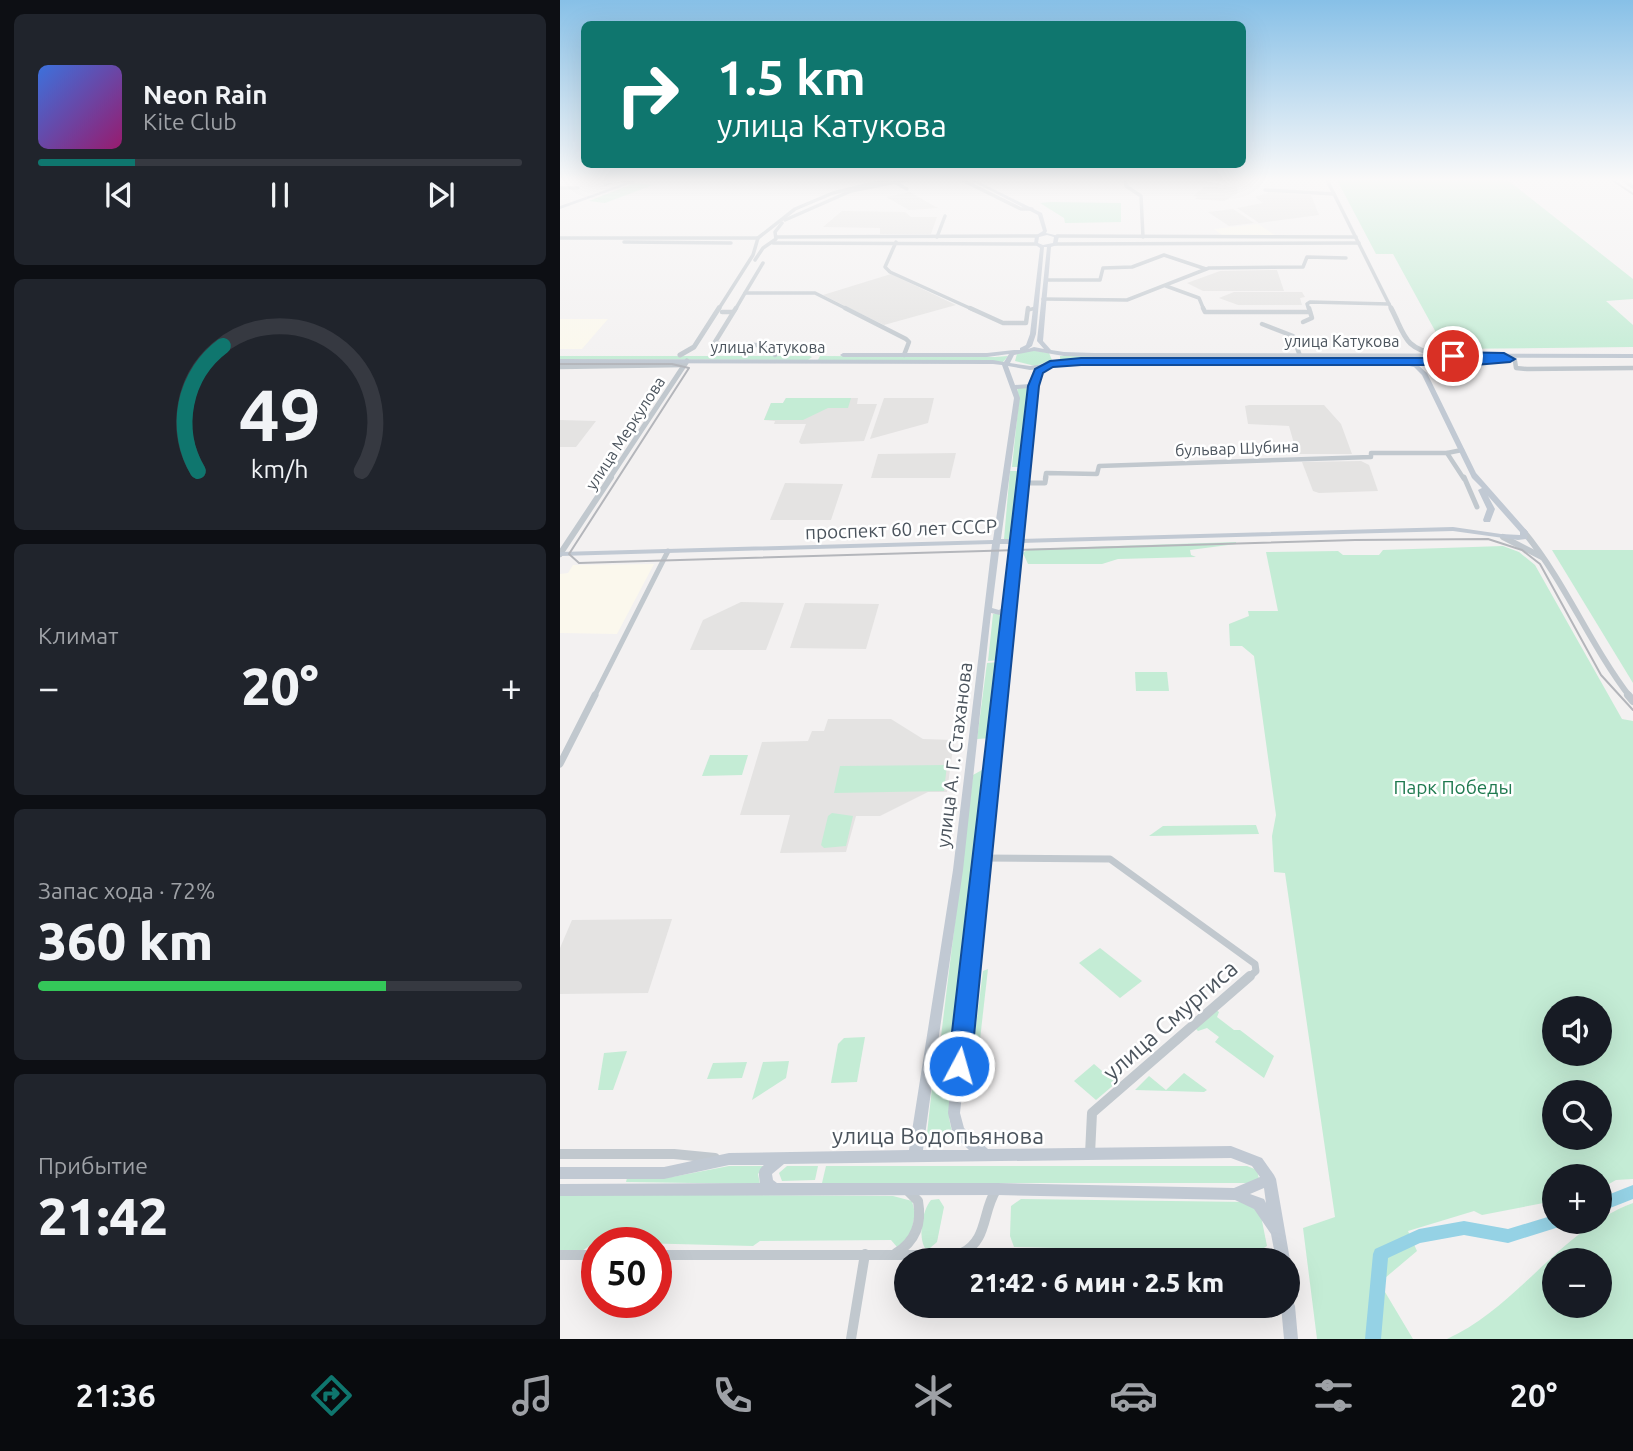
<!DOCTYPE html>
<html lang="ru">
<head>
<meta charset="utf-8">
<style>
	body { margin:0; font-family:Ubuntu,sans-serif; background:#20242c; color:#f1f3f6; height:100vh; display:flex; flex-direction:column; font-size:26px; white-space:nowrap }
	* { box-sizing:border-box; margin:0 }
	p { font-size:23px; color:#9ea1a6 }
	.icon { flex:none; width:38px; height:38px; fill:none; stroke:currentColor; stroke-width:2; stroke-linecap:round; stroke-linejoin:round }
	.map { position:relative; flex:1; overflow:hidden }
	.details { display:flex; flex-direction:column; gap:14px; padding:14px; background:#0d0f14; width:560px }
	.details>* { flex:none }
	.banner { position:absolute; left:21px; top:21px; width:665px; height:147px; border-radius:10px; box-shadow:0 7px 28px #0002; background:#0f766e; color:#fff; overflow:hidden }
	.controls { position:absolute; left:982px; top:996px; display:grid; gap:14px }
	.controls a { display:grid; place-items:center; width:70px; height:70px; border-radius:50%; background:#171b24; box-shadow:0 7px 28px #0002; font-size:35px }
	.speed { position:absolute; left:21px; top:1227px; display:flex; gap:14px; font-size:35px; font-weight:700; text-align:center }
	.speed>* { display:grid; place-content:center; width:91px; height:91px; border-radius:50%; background:#171b24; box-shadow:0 7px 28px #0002; line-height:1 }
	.speed .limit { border:10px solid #d22; background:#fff; color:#111 }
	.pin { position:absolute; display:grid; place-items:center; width:60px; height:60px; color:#fff; margin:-30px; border:4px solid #fff; border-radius:50%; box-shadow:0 2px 7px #0007 }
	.me { position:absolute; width:77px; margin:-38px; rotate:6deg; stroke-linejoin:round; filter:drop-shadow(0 0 5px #0008) }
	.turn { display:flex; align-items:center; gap:24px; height:147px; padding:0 21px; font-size:32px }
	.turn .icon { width:91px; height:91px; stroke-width:2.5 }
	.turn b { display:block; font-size:49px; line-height:60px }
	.big { font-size:52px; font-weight:800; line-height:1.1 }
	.details .tile { flex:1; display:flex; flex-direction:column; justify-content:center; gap:10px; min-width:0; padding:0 24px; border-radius:10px; background:#20242c }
	.details .dial { align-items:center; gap:0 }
	.dial svg { height:182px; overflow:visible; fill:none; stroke:#363941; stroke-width:7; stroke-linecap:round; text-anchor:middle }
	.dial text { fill:#f1f3f6; stroke:none }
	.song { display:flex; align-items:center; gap:21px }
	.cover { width:84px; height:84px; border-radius:10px; background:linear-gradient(135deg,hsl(220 70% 55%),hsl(320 70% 35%)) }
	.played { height:7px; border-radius:4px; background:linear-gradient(90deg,#0f766e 20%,#363941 20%) }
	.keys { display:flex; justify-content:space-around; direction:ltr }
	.heat { display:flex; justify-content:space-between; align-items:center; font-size:38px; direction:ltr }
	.charge { height:10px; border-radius:5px; background:linear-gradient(90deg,#34c759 72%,#363941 0) }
	.trip { position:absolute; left:334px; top:1248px; width:406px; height:70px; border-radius:35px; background:#171b24; box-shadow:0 7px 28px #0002; font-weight:800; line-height:70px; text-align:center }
	.dock { display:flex; height:112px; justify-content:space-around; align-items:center; background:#090b0e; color:#9ea1a6 }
	.dock .icon { width:49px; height:49px }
	.dock .active { color:#0f766e }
	.dock b { font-size:32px; color:#f1f3f6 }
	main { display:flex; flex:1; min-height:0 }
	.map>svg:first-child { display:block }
	.commercial { fill:#fbf8ed }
	.education { fill:#e4e3e2 }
	.green { fill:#c4ecd5; fill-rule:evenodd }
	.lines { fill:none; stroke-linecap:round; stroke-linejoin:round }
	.river { fill:#95d2e5; fill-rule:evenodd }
	.minor-far4 { stroke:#c1c8ce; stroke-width:3.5 }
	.minor-far3 { stroke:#c1c8ce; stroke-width:4.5 }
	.minor-far2 { stroke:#c1c8ce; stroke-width:5 }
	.minor-far1 { stroke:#c1c8ce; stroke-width:7 }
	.minor { stroke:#c1c8ce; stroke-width:10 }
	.tertiary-far3 { stroke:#c1c8ce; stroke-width:3.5 }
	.tertiary-far2 { stroke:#c1c8ce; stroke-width:5 }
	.tertiary-far1 { stroke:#c1c8ce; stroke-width:6 }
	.tertiary { stroke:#c1c8ce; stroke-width:8 }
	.secondary { fill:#c1c9d3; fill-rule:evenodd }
	.tram { stroke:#b4b6bb; stroke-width:2 }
	.rail { stroke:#b4b6bb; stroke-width:2 }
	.route { fill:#1a73e8; stroke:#114b97; stroke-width:2 }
	.labels { text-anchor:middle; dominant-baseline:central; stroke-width:5; stroke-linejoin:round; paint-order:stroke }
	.far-street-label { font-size:16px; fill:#4b545d; stroke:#fff }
	.street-label { font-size:19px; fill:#4b545d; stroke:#fff }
	.park-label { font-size:19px; fill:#207a50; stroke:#fff }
	.near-street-label { font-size:23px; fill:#4b545d; stroke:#fff }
</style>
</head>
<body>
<main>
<section class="details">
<div class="tile">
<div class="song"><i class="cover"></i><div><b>Neon Rain</b><p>Kite Club</p></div></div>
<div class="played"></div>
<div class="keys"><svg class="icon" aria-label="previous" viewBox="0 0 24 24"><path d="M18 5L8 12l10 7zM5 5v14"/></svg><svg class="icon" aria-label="pause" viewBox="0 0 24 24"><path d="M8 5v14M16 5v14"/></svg><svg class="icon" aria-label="next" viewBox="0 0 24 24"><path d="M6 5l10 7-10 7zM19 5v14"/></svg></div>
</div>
<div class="tile dial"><svg viewBox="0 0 100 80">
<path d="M14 69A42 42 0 1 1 86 69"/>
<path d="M14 69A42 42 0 0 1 25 14" stroke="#0f766e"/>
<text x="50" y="56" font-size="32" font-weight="700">49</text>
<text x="50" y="72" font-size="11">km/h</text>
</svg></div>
<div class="tile"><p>Климат</p>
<div class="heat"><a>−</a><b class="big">20°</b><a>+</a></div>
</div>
<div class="tile"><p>Запас хода · 72%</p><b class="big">360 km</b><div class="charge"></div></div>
<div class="tile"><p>Прибытие</p><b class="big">21:42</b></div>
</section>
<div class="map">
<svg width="1073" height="1339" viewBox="0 0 1073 1339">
	<rect width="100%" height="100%" fill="#f3f1f1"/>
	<!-- commercial -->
	<g class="commercial">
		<polygon points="698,224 716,236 663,236 654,229"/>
		<polygon points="0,319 48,319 22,349 0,349"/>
		<polygon points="94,564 57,634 0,633 0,574 8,573 13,565"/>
	</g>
	<!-- education -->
	<g class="education">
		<polygon points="646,186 677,187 678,193 664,201 635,199 637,197 633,196"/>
		<polygon points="350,192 367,202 378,208 349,210 326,197"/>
		<polygon points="710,192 751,195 759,215 699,223 677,208 703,203 695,197"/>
		<polygon points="673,209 694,223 669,226 648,212"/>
		<polygon points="282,211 345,212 351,217 377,217 371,234 320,234 320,228 263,227"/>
		<polygon points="717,270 724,291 643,291 627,283 660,271"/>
		<polygon points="331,274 396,305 324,325 263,295"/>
		<polygon points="674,292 742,292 745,297 740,298 742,305 678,305 659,298"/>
		<polygon points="226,398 298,398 297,404 317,404 304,441 241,444 239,442 246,424 214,424 215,421 204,420 211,403 223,403"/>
		<polygon points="324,398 374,398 368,423 310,439"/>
		<polygon points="689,405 764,405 781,424 792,454 737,454 729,426 688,424 685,406"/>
		<polygon points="0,420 36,421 16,447 0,447"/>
		<polygon points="396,453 390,478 311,478 318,454"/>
		<polygon points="801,461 809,465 818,491 759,493 753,491 742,462"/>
		<polygon points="225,483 283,484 271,520 210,520"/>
		<polygon points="181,602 224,603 206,650 130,650 143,620"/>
		<polygon points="245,603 319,604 306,649 230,648"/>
		<polygon points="268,719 331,719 363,739 394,740 387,792 368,792 320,816 296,816 286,852 220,853 230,815 180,815 202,742 248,741 252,731 264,731"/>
		<polygon points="112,919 88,993 0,994 0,948 12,920"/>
	</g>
	<!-- green -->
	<g class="green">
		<polygon points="776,178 945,178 1073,279 1073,299 1046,301 1073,325 1073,347 885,349 833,254 816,254"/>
		<polygon points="75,183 93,185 45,203 29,201"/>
		<polygon points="490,202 561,203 561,222 505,223 504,218 480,203"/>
		<polygon points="470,350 489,353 492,360 475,366 455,361 457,354"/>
		<polygon points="0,356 250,356 252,357 248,360 0,359"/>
		<polygon points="260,356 435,357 448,356 443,362 258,360"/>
		<polygon points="500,356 761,357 761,360 500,361"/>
		<polygon points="457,387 470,388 461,467 452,467 459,399"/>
		<polygon points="226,398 291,398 288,408 268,408 243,420 204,420 211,403 223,403"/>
		<polygon points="450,471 461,471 452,539 444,539"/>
		<polygon points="676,542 676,544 630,550 631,555 636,557 558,559 542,564 468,564 463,553 468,549"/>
		<path d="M943,546L959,552L975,565L1062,719L1073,721V1179L1056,1180L1040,1189V1176H994V1201L922,1215L914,1211L848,1231L857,1251L825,1278V1292L853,1339H757L743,1228L775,1217L725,873L714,872L712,836L716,815L694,656L682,646H670L669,624L689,616L688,611H718L706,552L778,551L783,555H819L823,550ZM994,1008H1040V1054H994ZM994,1092H1040V1138H994Z"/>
		<polygon points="992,550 1073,550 1073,683"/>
		<polygon points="433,614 446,614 440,660 428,661"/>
		<polygon points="440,662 432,738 417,739 427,663"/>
		<polygon points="575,672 607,672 609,691 576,691"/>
		<polygon points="150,755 188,755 182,775 142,776"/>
		<polygon points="387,765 384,791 274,793 280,766"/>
		<polygon points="422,770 427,774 398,1048 392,1060 385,1061 379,1053 413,775"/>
		<polygon points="272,813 293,816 286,846 264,848 261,845 268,816"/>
		<polygon points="696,825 699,834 589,836 603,826"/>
		<polygon points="540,948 582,981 560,998 519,963"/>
		<polygon points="428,969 418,1057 414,1059 412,1057 423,971"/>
		<polygon points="656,1010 659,1012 657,1017 674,1030 680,1030 714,1056 704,1078 655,1042 659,1037 647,1028 638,1031 635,1028"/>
		<polygon points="305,1037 297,1082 271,1083 278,1044 284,1038"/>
		<polygon points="67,1051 53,1090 38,1090 44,1053"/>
		<polygon points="229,1061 226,1078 192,1100 203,1062"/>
		<polygon points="187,1062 182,1078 147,1079 153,1063"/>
		<polygon points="534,1064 556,1083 536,1100 514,1081"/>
		<polygon points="374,1069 394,1069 389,1118 393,1137 371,1137 367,1134"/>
		<polygon points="624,1073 647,1090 644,1092 575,1090 589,1076 606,1090"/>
		<polygon points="169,1166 204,1166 198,1174 200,1184 66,1182 67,1178 112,1177"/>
		<polygon points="227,1166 258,1166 255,1180 222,1181 219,1173"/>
		<polygon points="266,1166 687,1166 697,1170 699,1179 695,1183 262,1183"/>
		<polygon points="0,1194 333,1196 352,1201 355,1213 350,1239 337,1247 331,1240 200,1241 193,1246 37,1242 37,1246 29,1246 22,1251 0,1250"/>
		<path d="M379,1199L384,1207L377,1242L370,1248H365C358,1237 362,1211 371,1200Z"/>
		<polygon points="461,1199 686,1202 700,1211 707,1246 696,1253 454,1247 450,1236 451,1206"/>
		<path d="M1073,1203V1339H887C958,1307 1000,1230 1073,1203ZM994,1260H1040V1306H994Z"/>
	</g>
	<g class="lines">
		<!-- river -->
		<g class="river">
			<polygon points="1073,1185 1073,1199 1040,1212 1040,1198"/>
			<polygon points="994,1215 994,1222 1002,1222 999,1227 948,1243 904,1235 860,1243 828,1258 821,1339 805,1339 813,1254 815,1249 859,1229 904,1221 948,1229"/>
		</g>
		<!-- minor-far4 -->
		<g class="minor-far4">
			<polyline points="52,178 73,182"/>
			<polyline points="398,178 461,209 472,209"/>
			<polyline points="565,178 566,186 581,196 583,237"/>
			<polyline points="1060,178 1073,187"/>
			<polyline points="334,182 347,189"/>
			<polyline points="45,184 56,180"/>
			<polyline points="0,188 18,188"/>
			<polyline points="705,190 774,194"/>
			<polyline points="225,220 291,191 356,178"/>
			<polyline points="377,237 385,216"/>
			<polyline points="336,242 325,267 330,272 414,310"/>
			<polyline points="203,263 185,293 255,293 289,310"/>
			<polyline points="486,280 540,280 543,268 572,267 604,255 646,269"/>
			<polyline points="606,286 639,298 644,310"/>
			<polyline points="483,299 567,300 649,268 743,267 747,257 786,258"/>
			<polyline points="175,310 185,293"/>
			<polyline points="468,310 476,308"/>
			<polyline points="749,310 747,304 750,302 829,304"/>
		</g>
		<!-- minor-far3 -->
		<g class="minor-far3">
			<polyline points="176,308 155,342 161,345 210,345 215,355"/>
			<polyline points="285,308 346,339 349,342 344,355"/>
			<polyline points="410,308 443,323 466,323 468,308"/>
			<polyline points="643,308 645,312 750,312"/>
			<polyline points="162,312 173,312"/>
			<polyline points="743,322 752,318 749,308"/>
			<polyline points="702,324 733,336 740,356"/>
			<polyline points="955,361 956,368 967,369 1073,368"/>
			<polyline points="0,367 124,365"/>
			<polyline points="887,453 904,479"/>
			<polyline points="485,479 486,473 537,474 539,466 811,457 811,453 887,453 902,450"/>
		</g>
		<!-- minor-far2 -->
		<g class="minor-far2">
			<polyline points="904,477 917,507"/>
			<polyline points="463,483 485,483 486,477"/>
			<polyline points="34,697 108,551"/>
		</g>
		<!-- minor-far1 -->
		<g class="minor-far1">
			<polyline points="0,764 35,695"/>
			<polyline points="421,858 550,859 695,964 696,971 688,978"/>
		</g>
		<!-- minor -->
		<g class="minor">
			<polyline points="0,1154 114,1154 155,1158"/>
			<polyline points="530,1154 532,1113 690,976"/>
			<path d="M336,1253C356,1241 362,1223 358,1201L348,1191"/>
			<path d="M402,1253C428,1240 422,1212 436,1190"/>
			<polyline points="0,1255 37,1255"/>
			<polyline points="96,1255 444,1255 694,1260"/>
			<polyline points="291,1339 305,1254"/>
		</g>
		<!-- tertiary-far3 -->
		<g class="tertiary-far3">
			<polyline points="766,178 832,310"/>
			<polyline points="497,236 796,237"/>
			<polyline points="217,237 477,236"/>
			<polyline points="0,238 198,238"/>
			<polyline points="64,242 171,243"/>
			<polyline points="213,243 476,244"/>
			<polyline points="495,244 799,243"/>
			<polyline points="195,260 203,248 216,239 215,232 222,223"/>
			<polyline points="158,310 193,255 198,238 235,209 273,193 335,178"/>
		</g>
		<!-- tertiary-far2 -->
		<g class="tertiary-far2">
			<path d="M831,308C846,337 843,347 877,355"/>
			<polyline points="120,355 134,347 159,308"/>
			<polyline points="49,479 127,361"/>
		</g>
		<!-- tertiary-far1 -->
		<g class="tertiary-far1">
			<path d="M964,532C1006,583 1030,645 1070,697"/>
			<polyline points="943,537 982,557"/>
			<polyline points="0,554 51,477"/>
		</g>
		<!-- tertiary -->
		<polyline class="tertiary" points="1068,695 1073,701"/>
		<!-- secondary -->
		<g class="secondary">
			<polygon points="80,178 86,178 0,209 0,206"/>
			<path d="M406,178H411L482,213L487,231L486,233L499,236L497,245L491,247L483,341L491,350L504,352L534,353L1073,354V358L534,357L504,356L474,351L454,355L450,363L470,366L521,359H700L703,361L700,363H521L487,367L479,376L476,386L460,539L893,527L941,534L960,535V532L928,496L935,509L930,522H924L923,520L927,509L918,490L922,488L912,478L862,375L854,367L836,363V361L838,360L858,365L867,373L916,473L968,532L967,539L958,540L893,531L460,543L400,1113L404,1128L428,1149L671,1146L702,1158L714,1175L716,1179L730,1260L728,1265V1260H716L711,1234L694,1209L675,1200L438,1195L0,1196V1184L200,1183C199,1175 197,1170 204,1165H169L104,1179H0V1167H104L169,1153L349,1150L393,870L432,544L0,556V552L433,540L454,398L442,365L433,364L0,363V359L433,360L444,362L449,354L427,357H283L280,355L283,353H427L454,350H460V348L466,345L470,334L480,248L474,244L475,236L483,231L478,215ZM487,235L494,237L493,243L483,245L478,243L479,237ZM484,247H487L477,341L484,349L474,347L468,349L472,346L476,334ZM448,366L470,370L479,369L473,375L470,384L455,385ZM470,388L453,539H441L460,398L457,389ZM440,544H452L445,606L439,610L432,608ZM431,613L440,615L444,614L394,1054L386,1061H381L376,1056L403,870ZM374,1070L388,1071L392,1070L388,1113L393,1135L409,1150H363ZM671,1158L692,1166L700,1177L674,1188L438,1183H217L213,1180L212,1174L224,1164ZM704,1188L706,1203L704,1199L690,1194Z"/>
			<polygon points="728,1299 733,1301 735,1306 738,1339 724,1339 721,1306 728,1306"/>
		</g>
		<!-- tram -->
		<polyline class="tram" points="0,364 112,364 129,368 9,554 19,563 795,540 928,539 962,550 980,564 1041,675 1073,710"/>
		<!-- rail -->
		<polyline class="rail" points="1049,178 1073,194"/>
	</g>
	<!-- sky -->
	<linearGradient id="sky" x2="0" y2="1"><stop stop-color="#87c0e7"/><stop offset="0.49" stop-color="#faf9f9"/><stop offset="1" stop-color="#faf9f9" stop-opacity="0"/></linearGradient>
	<rect width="1073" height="366" fill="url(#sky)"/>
	<!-- route -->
	<polygon class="route" points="893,352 944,353 955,359 950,362 915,365 521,365 493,367 483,373 479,386 411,1066 407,1072 399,1075 391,1072 388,1066 468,386 475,369 490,361 521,358 891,358 888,356"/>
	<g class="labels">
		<!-- far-street labels -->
		<g class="far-street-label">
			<text x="782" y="341">улица Катукова</text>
			<text x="208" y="347">улица Катукова</text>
			<text transform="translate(65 433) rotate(-57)">улица Меркулова</text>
			<text transform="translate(677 448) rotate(-2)">бульвар Шубина</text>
		</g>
		<!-- street labels -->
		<g class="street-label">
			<text transform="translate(341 529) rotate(-2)">проспект 60 лет СССР</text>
			<text transform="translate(394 755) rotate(-83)">улица А. Г. Стаханова</text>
		</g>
		<!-- park labels -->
		<g class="park-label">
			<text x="893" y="787">Парк Победы</text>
		</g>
		<!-- near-street labels -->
		<g class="near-street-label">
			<text transform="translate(610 1020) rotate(-41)">улица Смургиса</text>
			<text x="378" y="1135">улица Водопьянова</text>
		</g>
	</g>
</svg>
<div class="controls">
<a><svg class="icon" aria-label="sound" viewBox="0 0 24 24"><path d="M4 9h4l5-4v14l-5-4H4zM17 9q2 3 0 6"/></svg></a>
<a><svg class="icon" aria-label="search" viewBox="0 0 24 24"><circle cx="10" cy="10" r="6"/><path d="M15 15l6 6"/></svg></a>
<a>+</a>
<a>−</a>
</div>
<div class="speed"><div class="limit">50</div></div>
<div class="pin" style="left:893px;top:356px;background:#d93025"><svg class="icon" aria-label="arrive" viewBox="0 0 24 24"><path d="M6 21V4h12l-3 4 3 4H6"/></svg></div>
<svg class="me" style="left:399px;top:1066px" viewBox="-20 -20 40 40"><circle r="17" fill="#1a73e8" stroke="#fff" stroke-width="3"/><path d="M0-11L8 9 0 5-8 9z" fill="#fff"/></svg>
<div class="trip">21:42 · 6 мин · 2.5 km</div>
<div class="banner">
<div class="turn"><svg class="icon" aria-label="right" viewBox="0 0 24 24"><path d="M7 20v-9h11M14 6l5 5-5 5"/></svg><div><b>1.5 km</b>улица Катукова</div></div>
</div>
</div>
</main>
<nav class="dock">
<b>21:36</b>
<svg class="icon active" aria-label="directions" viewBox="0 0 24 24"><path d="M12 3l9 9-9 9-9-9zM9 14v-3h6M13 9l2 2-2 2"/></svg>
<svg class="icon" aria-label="music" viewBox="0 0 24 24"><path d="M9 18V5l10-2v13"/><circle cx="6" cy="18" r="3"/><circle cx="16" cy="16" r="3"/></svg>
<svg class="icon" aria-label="phone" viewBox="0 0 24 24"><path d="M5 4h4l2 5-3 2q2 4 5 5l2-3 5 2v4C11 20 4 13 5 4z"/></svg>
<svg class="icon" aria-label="climate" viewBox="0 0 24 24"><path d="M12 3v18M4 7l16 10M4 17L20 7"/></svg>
<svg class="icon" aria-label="car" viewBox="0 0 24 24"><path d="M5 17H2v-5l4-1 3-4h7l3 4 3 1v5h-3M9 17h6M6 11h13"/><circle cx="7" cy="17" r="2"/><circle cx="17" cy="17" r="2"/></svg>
<svg class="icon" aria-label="filters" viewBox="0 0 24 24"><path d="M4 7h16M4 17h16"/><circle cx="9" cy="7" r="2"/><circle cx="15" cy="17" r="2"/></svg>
<b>20°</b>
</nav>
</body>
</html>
